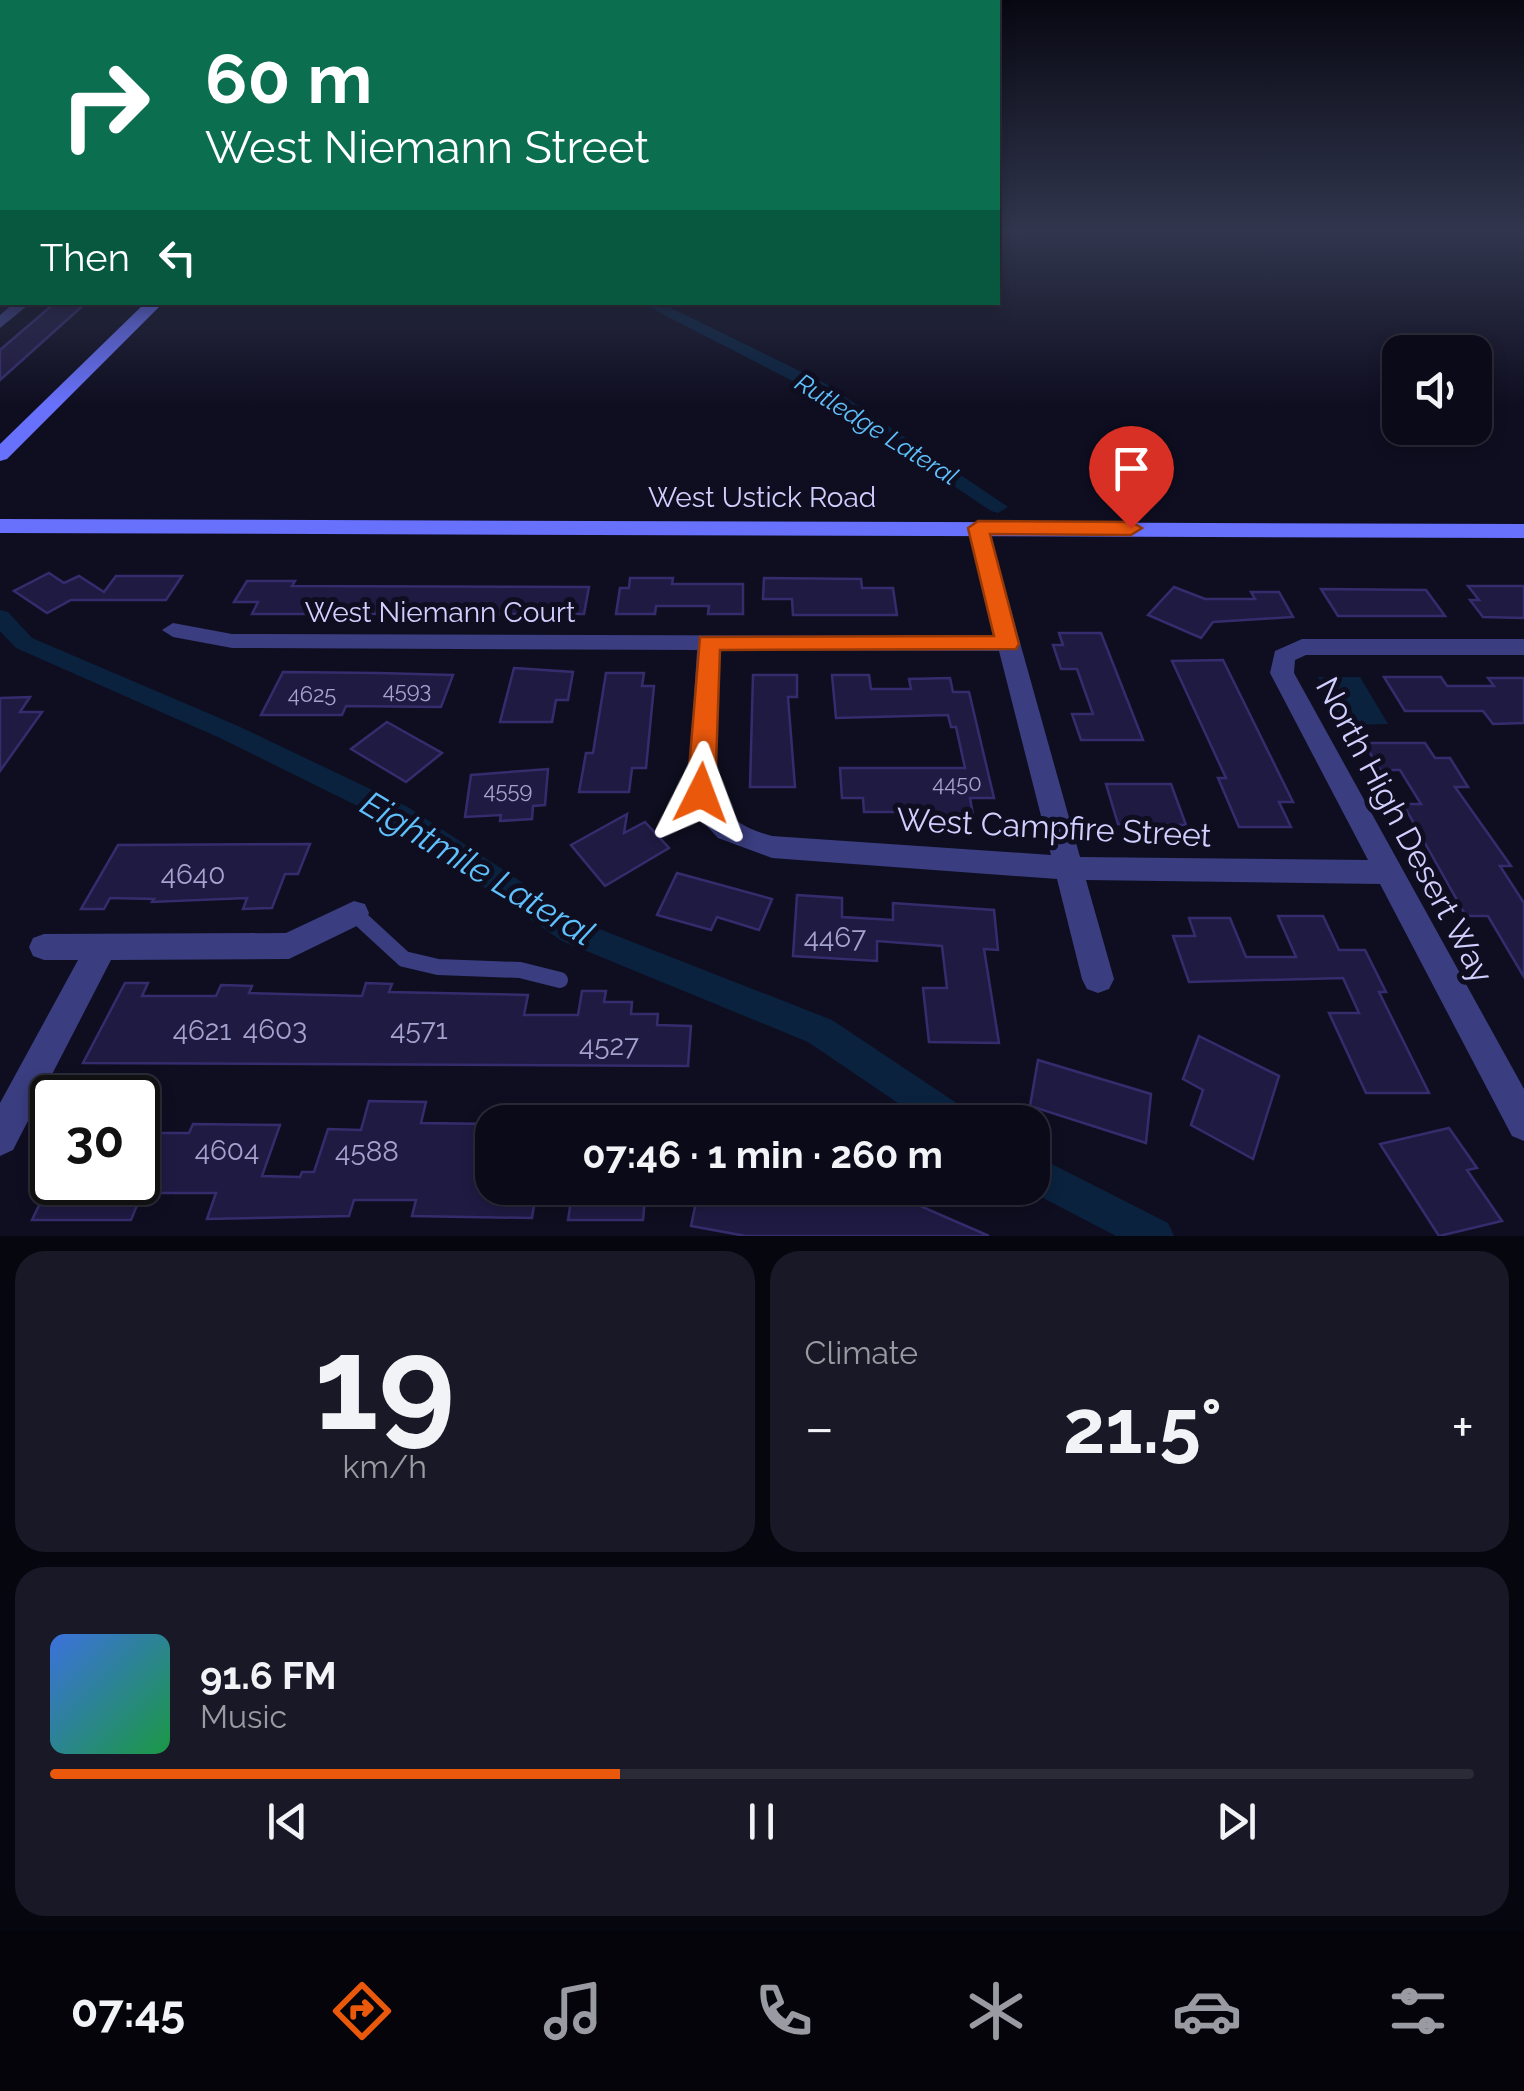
<!DOCTYPE html>
<html lang="en">
<head>
<meta charset="utf-8">
<style>
	body { margin:0; font-family:Raleway,sans-serif; background:#191826; color:#f1f3f6; height:100vh; display:flex; flex-direction:column; font-size:38px; white-space:nowrap }
	* { box-sizing:border-box; margin:0 }
	p { font-size:32px; color:#9a9aa2 }
	.icon { flex:none; width:55px; height:55px; fill:none; stroke:currentColor; stroke-width:2; stroke-linecap:round; stroke-linejoin:round }
	.map { position:relative; height:1236px; overflow:hidden }
	.sheet { display:flex; flex-direction:column; gap:15px; padding:15px; background:#06060e; flex:1 }
	.sheet>* { flex:none }
	.hud { position:absolute; left:0px; top:0px; width:1000px; height:305px; box-shadow:0 5px 15px #0003,0 0 0 2px #2b2b38; background:#0b6e4f; color:#fff; overflow:hidden }
	.controls { position:absolute; left:1382px; top:335px; display:grid; gap:20px }
	.controls a { display:grid; place-items:center; width:110px; height:110px; border-radius:20px; background:#0b0a19; box-shadow:0 5px 15px #0003,0 0 0 2px #2b2b38; font-size:50px }
	.speed { position:absolute; left:30px; top:1075px; display:flex; gap:20px; font-size:50px; font-weight:700; text-align:center }
	.speed>* { display:grid; place-content:center; width:130px; height:130px; border-radius:50%; background:#0b0a19; box-shadow:0 5px 15px #0003,0 0 0 2px #2b2b38; line-height:1 }
	.speed .limit { border:5px solid #111; border-radius:15px; background:#fff; color:#111 }
	.pin { position:absolute; display:grid; place-items:center; width:85px; height:85px; color:#fff; margin:-102px -42px; border-radius:50% 50% 50% 0; rotate:-45deg; box-shadow:0 0 10px #0007 }
	.pin .icon { rotate:45deg }
	.me { position:absolute; width:110px; margin:-55px; rotate:3deg; stroke-linejoin:round; filter:drop-shadow(0 0 8px #0008) }
	.turn { display:flex; align-items:center; gap:35px; height:210px; padding:0 40px; font-size:45px }
	.turn .icon { width:130px; height:130px; stroke-width:2.5 }
	.turn b { display:block; font-size:70px; line-height:85px }
	.then { display:flex; align-items:center; height:95px; padding:0 40px; background:#0003; gap:20px; font-size:38px }
	.big { font-size:75px; font-weight:700; line-height:1.1 }
	.sheet .tile { flex:1; display:flex; flex-direction:column; justify-content:center; gap:15px; min-width:0; padding:0 35px; border-radius:30px; background:#191826 }
	.sheet .dial { align-items:center; gap:0 }
	.dial b { font-size:130px; line-height:1 }
	.song { display:flex; align-items:center; gap:30px }
	.cover { width:120px; height:120px; border-radius:15px; background:linear-gradient(135deg,hsl(220 70% 55%),hsl(140 70% 35%)) }
	.played { height:10px; border-radius:5px; background:linear-gradient(90deg,#ea580c 40%,#2b2b38 40%) }
	.keys { display:flex; justify-content:space-around; direction:ltr }
	.heat { display:flex; justify-content:space-between; align-items:center; font-size:55px; direction:ltr }
	.sheet .tiles { flex:1; display:grid; gap:15px; grid-template-columns:1fr 1fr }
	.tile:last-child { grid-column:span 2 }
	.trip { position:absolute; left:475px; top:1105px; width:575px; height:100px; border-radius:30px; background:#0b0a19; box-shadow:0 5px 15px #0003,0 0 0 2px #2b2b38; font-weight:700; line-height:100px; text-align:center }
	.dock { display:flex; height:160px; justify-content:space-around; align-items:center; background:#04040a; color:#9a9aa2 }
	.dock .icon { width:70px; height:70px }
	.dock .on { color:#ea580c }
	.dock b { font-size:45px; color:#f1f3f6 }
	.map>svg:first-child { display:block }
	.water { fill:#0a223e }
	.lines { fill:none; stroke-linecap:round; stroke-linejoin:round }
	.canal { fill:#0a223e; fill-rule:evenodd }
	.building { fill:#1f1a42; stroke:#342d6d; stroke-width:2.5 }
	.service { stroke:#3a3d7f; stroke-width:16 }
	.minor { fill:#3a3d7f; fill-rule:evenodd }
	.secondary { fill:#6871fc; fill-rule:evenodd }
	.route { fill:#ea580c; stroke:#983908; stroke-width:2.5 }
	.labels { text-anchor:middle; dominant-baseline:central; stroke-width:10; stroke-linejoin:round; paint-order:stroke }
	.number-label { font-size:22px; fill:#a4a2cf }
	.far-water-label { font-size:25px; font-style:italic; fill:#5fc1fc; stroke:#0f0e21 }
	.street-label { font-size:28px; fill:#d0cffe; stroke:#0f0e21 }
	.near-number-label { font-size:28px; fill:#a4a2cf }
	.near-street-label { font-size:32px; fill:#d0cffe; stroke:#0f0e21 }
	.near-water-label { font-size:35px; font-style:italic; fill:#5fc1fc; stroke:#0f0e21 }
</style>
</head>
<body>
<div class="map">
<svg width="1524" height="1236" viewBox="0 0 1524 1236">
	<rect width="100%" height="100%" fill="#0f0e21"/>
	<!-- water -->
	<polygon class="water" points="1318,677 1360,677 1388,724 1345,725"/>
	<g class="lines">
		<!-- canal -->
		<g class="canal">
			<polygon points="639,302 659,302 826,384 1008,507 998,513 991,511 814,392"/>
			<polygon points="0,610 8,612 32,638 238,726 408,807 584,923 832,1020 967,1110 972,1122 926,1122 808,1042 562,941 388,821 220,738 16,648 0,631"/>
			<polygon points="1032,1154 1168,1223 1174,1236 1116,1236 1024,1188 1032,1188"/>
		</g>
	</g>
	<!-- building -->
	<g class="building">
		<polygon points="56,302 87,302 0,380 0,350"/>
		<polygon points="49,573 64,583 79,576 104,592 116,576 182,576 166,600 71,600 47,613 14,591"/>
		<polygon points="630,578 673,578 672,584 743,584 743,614 708,614 709,606 656,606 655,614 616,614 620,588 629,588"/>
		<polygon points="764,578 861,579 862,588 893,588 897,615 793,615 792,599 763,599"/>
		<polygon points="247,581 295,581 292,586 589,587 584,614 252,614 258,602 234,602"/>
		<polygon points="1468,586 1524,586 1524,618 1483,617 1470,600 1479,600"/>
		<polygon points="1174,587 1205,599 1255,599 1251,592 1279,592 1293,617 1213,622 1201,638 1148,615"/>
		<polygon points="1321,589 1426,590 1445,616 1338,616"/>
		<polygon points="1059,633 1101,633 1143,740 1081,740 1072,714 1093,714 1077,669 1061,669 1053,645 1063,645"/>
		<polygon points="1223,660 1293,802 1279,802 1291,827 1239,827 1218,778 1226,778 1172,661"/>
		<polygon points="514,668 573,672 568,700 556,700 552,722 500,722"/>
		<polygon points="283,672 378,673 453,675 441,707 346,706 342,715 261,715"/>
		<polygon points="606,673 644,673 642,686 654,686 646,768 632,768 629,792 579,792 586,753 593,753"/>
		<polygon points="753,675 797,675 797,697 788,697 795,787 750,787"/>
		<polygon points="832,675 869,675 871,689 911,689 909,679 950,678 953,692 969,692 994,798 970,798 973,815 929,816 928,812 864,812 863,798 842,798 840,768 965,768 956,727 951,727 948,715 836,718"/>
		<polygon points="1384,677 1441,677 1447,686 1494,686 1488,678 1524,678 1524,723 1493,724 1483,711 1405,711"/>
		<polygon points="30,697 20,712 42,712 0,771 0,698"/>
		<polygon points="387,722 442,753 406,782 351,749"/>
		<polygon points="1364,743 1425,743 1435,758 1450,758 1468,787 1455,787 1511,866 1500,866 1524,903 1524,977 1488,916 1466,916 1403,804 1421,804 1400,770 1380,770"/>
		<polygon points="548,769 545,805 533,806 532,819 500,821 501,815 465,817 471,775"/>
		<polygon points="1106,784 1171,784 1186,825 1118,824"/>
		<polygon points="627,814 624,833 645,822 669,848 605,886 571,845"/>
		<polygon points="310,844 298,874 285,874 272,908 243,909 247,898 152,902 154,899 110,898 104,909 81,909 118,845"/>
		<polygon points="677,873 772,899 759,930 717,917 711,930 657,915"/>
		<polygon points="797,895 842,898 842,917 893,920 893,903 994,910 998,950 984,949 999,1043 929,1042 923,988 947,988 942,946 877,941 877,961 793,956"/>
		<polygon points="1278,916 1323,916 1339,950 1365,950 1386,992 1379,992 1429,1093 1366,1093 1329,1013 1359,1013 1343,978 1189,982 1173,936 1195,936 1189,918 1230,918 1246,957 1296,957"/>
		<polygon points="125,983 148,983 142,996 216,996 221,985 252,986 249,993 362,996 366,983 392,984 389,992 528,995 524,1015 578,1015 582,991 606,991 604,1002 632,1002 631,1014 658,1014 657,1025 691,1026 688,1066 83,1063"/>
		<polygon points="1199,1036 1279,1076 1253,1159 1191,1125 1203,1090 1183,1079"/>
		<polygon points="1038,1060 1151,1094 1146,1143 1030,1106"/>
		<polygon points="369,1101 426,1102 421,1123 492,1124 492,1188 537,1188 532,1218 412,1216 416,1200 354,1200 349,1216 207,1219 216,1193 142,1193 131,1220 32,1220 50,1182 138,1182 138,1133 189,1133 193,1124 280,1125 262,1176 300,1177 302,1172 314,1172 328,1129 361,1130"/>
		<polygon points="1449,1128 1477,1168 1467,1170 1502,1221 1439,1236 1380,1144"/>
		<polygon points="573,1188 646,1188 643,1220 568,1220"/>
		<polygon points="699,1188 879,1188 989,1236 746,1236 691,1226"/>
	</g>
	<g class="lines">
		<!-- service -->
		<polyline class="service" points="354,913 404,959 438,967 520,970 560,980"/>
		<!-- minor -->
		<g class="minor">
			<rect x="0" y="278" width="2" height="8"/>
			<polygon points="15,302 32,302 0,328 0,315"/>
			<path d="M978,522L988,528L1080,857L1368,860L1270,673L1275,651L1302,639H1524V655H1306L1295,660L1294,673L1524,1089V1141L1512,1136L1380,884L1086,880L1114,979L1109,989L1098,993L1087,989L1082,979L1057,879L772,858L718,838L703,822L688,793L697,650L232,648L173,637L162,630L173,623L232,634L995,636L968,528ZM720,650L999,651L1051,855L772,836C746,829 725,818 714,793Z"/>
			<polygon points="354,901 365,904 369,913 365,922 289,959 111,960 13,1150 0,1156 0,1103 78,960 44,960 33,956 29,947 33,938 44,934 286,933"/>
		</g>
		<!-- secondary -->
		<g class="secondary">
			<polygon points="146,302 164,302 7,459 0,461 0,444"/>
			<polygon points="0,519 1524,524 1524,538 0,533"/>
		</g>
	</g>
	<!-- sky -->
	<linearGradient id="sky" x2="0" y2="1"><stop stop-color="#080812"/><stop offset="0.57" stop-color="#31364e"/><stop offset="1" stop-color="#31364e" stop-opacity="0"/></linearGradient>
	<rect width="1524" height="405" fill="url(#sky)"/>
	<!-- route -->
	<polygon class="route" points="978,521 1131,522 1142,528 1131,535 990,534 1019,644 1016,649 720,650 715,793 711,800 691,800 687,793 700,637 994,636 968,528"/>
	<g class="labels">
		<!-- number labels -->
		<g class="number-label">
			<text x="407" y="690">4593</text>
			<text x="312" y="694">4625</text>
			<text x="957" y="783">4450</text>
			<text x="508" y="790">4559</text>
		</g>
		<!-- far-water labels -->
		<g class="far-water-label">
			<text transform="translate(877 429) rotate(32)">Rutledge Lateral</text>
		</g>
		<!-- street labels -->
		<g class="street-label">
			<text x="762" y="497">West Ustick Road</text>
			<text x="440" y="612">West Niemann Court</text>
		</g>
		<!-- near-number labels -->
		<g class="near-number-label">
			<text x="193" y="874">4640</text>
			<text x="835" y="937">4467</text>
			<text x="275" y="1029">4603</text>
			<text x="419" y="1029">4571</text>
			<text x="202" y="1030">4621</text>
			<text x="609" y="1045">4527</text>
			<text x="227" y="1150">4604</text>
			<text x="367" y="1151">4588</text>
		</g>
		<!-- near-street labels -->
		<g class="near-street-label">
			<text transform="translate(1054 827) rotate(3)">West Campfire Street</text>
			<text transform="translate(1405 830) rotate(62)">North High Desert Way</text>
		</g>
		<!-- near-water labels -->
		<g class="near-water-label">
			<text transform="translate(478 868) rotate(31)">Eightmile Lateral</text>
		</g>
	</g>
</svg>
<div class="controls">
<a><svg class="icon" aria-label="sound" viewBox="0 0 24 24"><path d="M4 9h4l5-4v14l-5-4H4zM17 9q2 3 0 6"/></svg></a>
</div>
<div class="speed"><div class="limit">30</div></div>
<div class="pin" style="left:1131px;top:528px;background:#d93025"><svg class="icon" aria-label="arrive" viewBox="0 0 24 24"><path d="M6 21V4h12l-3 4 3 4H6"/></svg></div>
<svg class="me" style="left:701px;top:793px" viewBox="-20 -20 40 40"><path d="M0-17L14 15 0 8-14 15z" fill="#ea580c" stroke="#fff" stroke-width="4"/></svg>
<div class="trip">07:46 · 1 min · 260 m</div>
<div class="hud">
<div class="turn"><svg class="icon" aria-label="right" viewBox="0 0 24 24"><path d="M7 20v-9h11M14 6l5 5-5 5"/></svg><div><b>60 m</b>West Niemann Street</div></div>
<div class="then">Then<svg class="icon" aria-label="left" viewBox="0 0 24 24"><path d="M17 20v-9H6M10 6l-5 5 5 5"/></svg></div>
</div>
</div>
<section class="sheet">
<div class="tiles">
<div class="tile dial"><b>19</b><p>km/h</p></div>
<div class="tile"><p>Climate</p>
<div class="heat"><a>−</a><b class="big">21.5°</b><a>+</a></div>
</div>
<div class="tile">
<div class="song"><i class="cover"></i><div><b>91.6 FM</b><p>Music</p></div></div>
<div class="played"></div>
<div class="keys"><svg class="icon" aria-label="previous" viewBox="0 0 24 24"><path d="M18 5L8 12l10 7zM5 5v14"/></svg><svg class="icon" aria-label="pause" viewBox="0 0 24 24"><path d="M8 5v14M16 5v14"/></svg><svg class="icon" aria-label="next" viewBox="0 0 24 24"><path d="M6 5l10 7-10 7zM19 5v14"/></svg></div>
</div>
</div>
</section>
<nav class="dock">
<b>07:45</b>
<svg class="icon on" aria-label="directions" viewBox="0 0 24 24"><path d="M12 3l9 9-9 9-9-9zM9 14v-3h6M13 9l2 2-2 2"/></svg>
<svg class="icon" aria-label="music" viewBox="0 0 24 24"><path d="M9 18V5l10-2v13"/><circle cx="6" cy="18" r="3"/><circle cx="16" cy="16" r="3"/></svg>
<svg class="icon" aria-label="phone" viewBox="0 0 24 24"><path d="M5 4h4l2 5-3 2q2 4 5 5l2-3 5 2v4C11 20 4 13 5 4z"/></svg>
<svg class="icon" aria-label="climate" viewBox="0 0 24 24"><path d="M12 3v18M4 7l16 10M4 17L20 7"/></svg>
<svg class="icon" aria-label="car" viewBox="0 0 24 24"><path d="M5 17H2v-5l4-1 3-4h7l3 4 3 1v5h-3M9 17h6M6 11h13"/><circle cx="7" cy="17" r="2"/><circle cx="17" cy="17" r="2"/></svg>
<svg class="icon" aria-label="filters" viewBox="0 0 24 24"><path d="M4 7h16M4 17h16"/><circle cx="9" cy="7" r="2"/><circle cx="15" cy="17" r="2"/></svg>
</nav>
</body>
</html>
